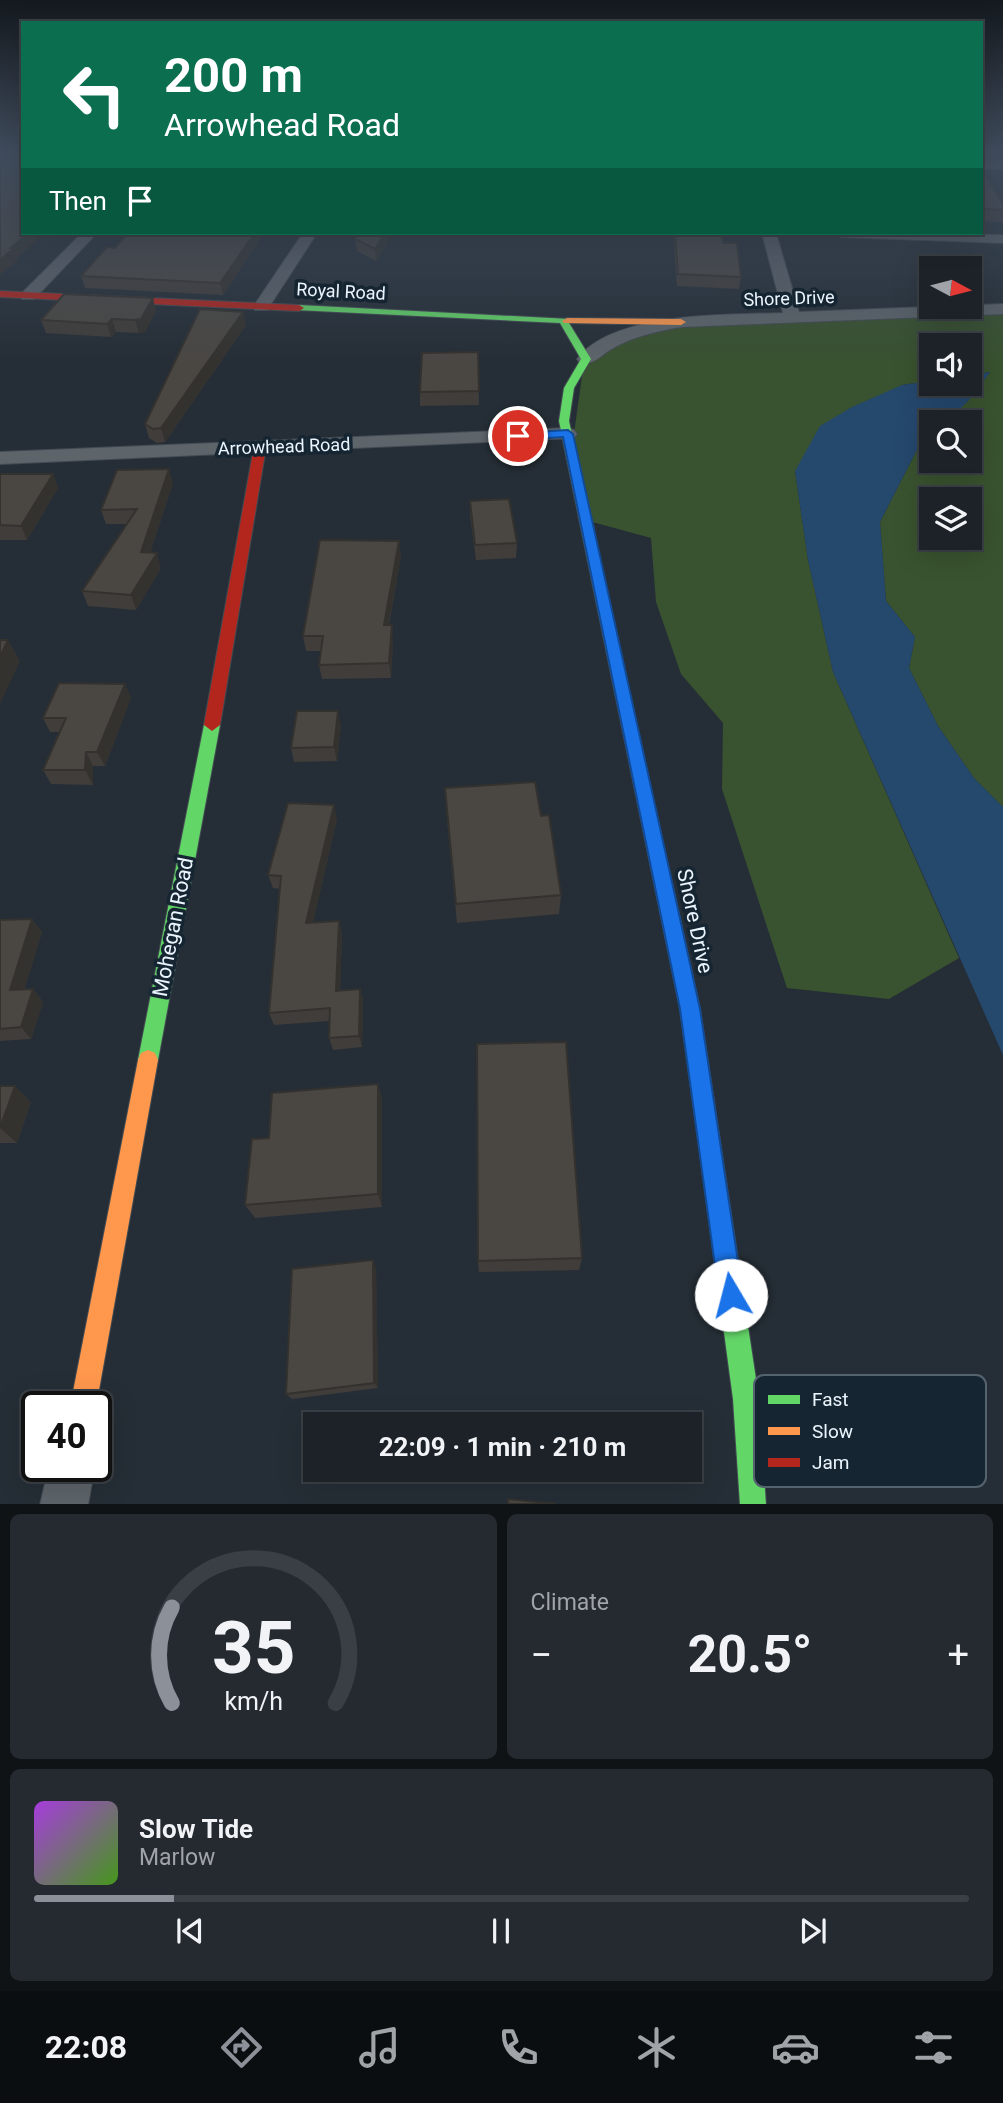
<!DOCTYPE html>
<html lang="en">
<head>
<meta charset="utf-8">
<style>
	body { margin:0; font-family:Roboto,sans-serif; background:#252a30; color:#f1f3f6; height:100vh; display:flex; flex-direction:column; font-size:26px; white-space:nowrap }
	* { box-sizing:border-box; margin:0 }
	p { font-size:23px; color:#a0a4a8 }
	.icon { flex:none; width:38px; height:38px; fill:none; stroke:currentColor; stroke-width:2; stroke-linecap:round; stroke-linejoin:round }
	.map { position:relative; height:1504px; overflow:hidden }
	.sheet { display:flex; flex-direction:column; gap:10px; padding:10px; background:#0f1316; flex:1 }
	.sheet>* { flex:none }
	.banner { position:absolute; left:21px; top:21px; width:962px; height:214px; border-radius:0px; box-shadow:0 7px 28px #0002,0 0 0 2px #3a3f45; background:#0b6e4f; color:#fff; overflow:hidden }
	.needle { width:46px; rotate:97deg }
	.buttons { position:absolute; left:919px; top:256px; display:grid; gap:14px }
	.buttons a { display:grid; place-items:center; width:63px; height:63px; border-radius:0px; background:#1c2228; box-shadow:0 7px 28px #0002,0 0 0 2px #3a3f45; font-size:35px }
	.speed { position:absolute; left:21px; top:1391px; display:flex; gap:14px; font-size:35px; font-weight:700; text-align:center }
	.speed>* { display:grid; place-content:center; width:91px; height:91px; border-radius:50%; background:#1c2228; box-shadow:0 7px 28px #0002,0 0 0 2px #3a3f45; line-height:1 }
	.speed .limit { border:4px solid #111; border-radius:10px; background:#fff; color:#111 }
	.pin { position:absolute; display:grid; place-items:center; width:60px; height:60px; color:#fff; margin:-30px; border:4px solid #fff; border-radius:50%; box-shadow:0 2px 7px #0007 }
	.me { position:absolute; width:77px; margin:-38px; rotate:352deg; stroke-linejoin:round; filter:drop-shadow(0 0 5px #0008) }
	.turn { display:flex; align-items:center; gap:24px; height:147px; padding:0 28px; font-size:32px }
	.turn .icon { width:91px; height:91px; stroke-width:2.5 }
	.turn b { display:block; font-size:49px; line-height:60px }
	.then { display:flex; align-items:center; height:66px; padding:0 28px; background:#0003; gap:14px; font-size:26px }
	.big { font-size:52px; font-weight:700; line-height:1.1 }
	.sheet .card { flex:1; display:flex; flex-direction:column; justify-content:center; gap:10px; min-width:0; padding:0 24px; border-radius:10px; background:#252a30 }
	.sheet .dial { align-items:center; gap:0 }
	.dial svg { height:182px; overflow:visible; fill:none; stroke:#3a3f45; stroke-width:7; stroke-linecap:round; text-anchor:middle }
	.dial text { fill:#f1f3f6; stroke:none }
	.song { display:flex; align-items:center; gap:21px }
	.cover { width:84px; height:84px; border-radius:10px; background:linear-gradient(135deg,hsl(280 70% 55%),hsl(100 70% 35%)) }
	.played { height:7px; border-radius:4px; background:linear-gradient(90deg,#8c9099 15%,#3a3f45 15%) }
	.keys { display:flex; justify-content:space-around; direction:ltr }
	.heat { display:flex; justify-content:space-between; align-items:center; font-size:38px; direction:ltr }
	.sheet .tiles { flex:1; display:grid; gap:10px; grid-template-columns:1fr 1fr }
	.card:last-child { grid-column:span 2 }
	.trip { position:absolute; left:303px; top:1412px; width:399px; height:70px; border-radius:0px; background:#1c2228; box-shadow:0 7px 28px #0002,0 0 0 2px #3a3f45; font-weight:700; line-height:70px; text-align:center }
	.dock { display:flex; height:112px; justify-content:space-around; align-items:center; background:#0b0e10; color:#a0a4a8 }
	.dock .icon { width:49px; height:49px }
	.dock .selected { color:#8c9099 }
	.dock b { font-size:32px; color:#f1f3f6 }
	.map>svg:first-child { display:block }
	.green { fill:#39522f; fill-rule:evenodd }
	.water { fill:#25486d }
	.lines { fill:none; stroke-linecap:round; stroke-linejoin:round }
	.street-casing { stroke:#434b52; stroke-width:2 }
	.fast-casing { stroke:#434b52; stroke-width:2 }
	.slow-casing { stroke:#434b52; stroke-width:2 }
	.jam-casing { stroke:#434b52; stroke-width:2 }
	.street { fill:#5d646a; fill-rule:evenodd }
	.fast { fill:#63d668; fill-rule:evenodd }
	.slow { fill:#ff974d; fill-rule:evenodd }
	.jam { fill:#b3261e; fill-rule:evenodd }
	.wall { fill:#403d3a }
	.shaded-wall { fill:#34322f }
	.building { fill:#4a4743; stroke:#34322f; stroke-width:2 }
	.route { fill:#1a73e8; stroke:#114b97; stroke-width:2 }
	.labels { text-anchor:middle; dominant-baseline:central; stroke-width:7; stroke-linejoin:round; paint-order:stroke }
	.far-street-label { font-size:18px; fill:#ebf5fe; stroke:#152532 }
	.street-label { font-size:21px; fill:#ebf5fe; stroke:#152532 }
	.key { fill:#152532; stroke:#55636f; stroke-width:2 }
	.key-label { font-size:19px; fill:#ebf5fe }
</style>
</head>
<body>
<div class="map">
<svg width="1003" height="1505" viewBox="0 0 1003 1505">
	<rect width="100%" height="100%" fill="#252e36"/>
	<!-- green -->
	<path class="green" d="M1003,312V807L974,778L938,726L909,668L915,637L886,601L880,522L927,430L931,428V460H970V422H939L968,401L990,372L970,375V345H931V381L902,385L795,471L808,560L833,672L959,958L889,999L787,988L722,789L723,723L681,674L656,602L651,538L585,520L570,462L584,362L648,326ZM931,499H970V537H931Z"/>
	<!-- water -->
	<path class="water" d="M990,372C977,390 957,422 931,422V428L927,430L880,522L886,601L915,637L909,668L938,726L974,778L1003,807V1055L833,672L808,560L795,471L820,426L852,407L902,385L931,381V383H970V375Z"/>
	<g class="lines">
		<defs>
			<g id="street">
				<rect x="982" y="161" width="21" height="8"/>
				<polygon points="82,233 97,233 34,299 22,299 20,296 22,293"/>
				<polygon points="303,233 317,233 267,310 255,310 253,307"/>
				<path d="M762,233H776L799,312L1003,304V314L681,327C658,331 635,336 615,347C603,353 594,366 580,363L577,359C614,311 728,315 783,313Z"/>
				<polygon points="834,233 1003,235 1003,243 841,237"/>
				<polygon points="567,428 574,430 577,434 574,438 0,464 0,452"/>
				<polygon points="49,1466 95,1466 88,1505 40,1505"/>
			</g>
			<g id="fast">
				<polygon points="299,305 570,319 569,323 591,359 574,388 569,421 647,771 645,775 633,775 631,771 559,421 564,388 581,359 560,323 296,310 294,308"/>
				<polygon points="212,719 220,725 158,1060 155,1067 148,1070 141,1067 138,1060 204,725"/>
				<polygon points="712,1150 720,1153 723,1161 759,1399 766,1505 740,1505 733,1399 701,1161 704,1153"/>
			</g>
			<g id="slow">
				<polygon points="567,318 681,319 686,322 681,325 564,323 562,321"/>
				<polygon points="148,1050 155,1053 158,1060 96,1407 70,1407 138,1060 141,1053"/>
			</g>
			<g id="jam">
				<polygon points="0,291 299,305 304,308 299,311 0,297"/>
				<polygon points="260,444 266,447 220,725 212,731 204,725 254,447"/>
				<polygon points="639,765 645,767 647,771 700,1009 723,1161 720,1169 712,1172 704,1169 701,1161 680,1009 631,771 633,767"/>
			</g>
		</defs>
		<!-- street casing -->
		<use href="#street" class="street-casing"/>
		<!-- fast casing -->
		<use href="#fast" class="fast-casing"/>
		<!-- slow casing -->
		<use href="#slow" class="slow-casing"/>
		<!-- jam casing -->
		<use href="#jam" class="jam-casing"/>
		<!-- street -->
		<use href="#street" class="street"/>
		<!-- fast -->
		<use href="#fast" class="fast"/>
		<!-- slow -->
		<use href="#slow" class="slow"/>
		<!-- jam -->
		<use href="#jam" class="jam"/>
	</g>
	<!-- wall -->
	<g class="wall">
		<polygon points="982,170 1003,204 1003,222 982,221"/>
		<polygon points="264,233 223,295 85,288 81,276 115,248"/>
		<polygon points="393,233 376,261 357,251 355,239"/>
		<polygon points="673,233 721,233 723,243 741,277 739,289 677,286"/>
		<polygon points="156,311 145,332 139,333 116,332 111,337 46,333 41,320"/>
		<polygon points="246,325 165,442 157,443 149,438 145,424"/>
		<polygon points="478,352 479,405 420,406 420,392"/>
		<polygon points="0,474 53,474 58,488 27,540 0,540"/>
		<polygon points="173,483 150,553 161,568 136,610 88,606 82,591 127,524 106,524 101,510"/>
		<polygon points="470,501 517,543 516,558 476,560 470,515"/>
		<polygon points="401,556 389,625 393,639 391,678 322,679 319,665 321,651 306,651 303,636"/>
		<polygon points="131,698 105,766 93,766 93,785 51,784 43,770 59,732 50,732 43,718"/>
		<polygon points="341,725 337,761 294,762 291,748"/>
		<polygon points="446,809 541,816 561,895 559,914 457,923"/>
		<polygon points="337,819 313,922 339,921 342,934 340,990 360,989 363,1001 362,1047 333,1050 329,1038 330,1021 274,1025 269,1013 280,889 273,888 268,875"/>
		<polygon points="32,919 42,932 24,990 33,989 43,1002 31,1039 0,1041 0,920"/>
		<polygon points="378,1084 382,1100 382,1207 255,1218 245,1205 269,1138"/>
		<polygon points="0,1086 31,1102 17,1143 0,1143"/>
		<polygon points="582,1258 579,1270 479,1272 478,1261"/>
		<polygon points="376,1268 378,1388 292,1399 286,1394"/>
	</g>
	<!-- shaded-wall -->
	<g class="shaded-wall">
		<polygon points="28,233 45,233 17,258 18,260 0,275 0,260"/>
		<polygon points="255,233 264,233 223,295 220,283"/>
		<polygon points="385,233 393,233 376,261 375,249"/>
		<polygon points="153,298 156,311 145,332 139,333 135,320"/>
		<polygon points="243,312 246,325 165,442 161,428"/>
		<polygon points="112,319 116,332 111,337 107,324"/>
		<polygon points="169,469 173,483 146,566 141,552"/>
		<polygon points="53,474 58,488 27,540 21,526"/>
		<polygon points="399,541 401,556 386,639 384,625"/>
		<polygon points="157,553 161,568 136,610 131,595"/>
		<polygon points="392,625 393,639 391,678 389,663"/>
		<polygon points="0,638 5,647 8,640 20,661 0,704"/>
		<polygon points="125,684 131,698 105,766 97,752"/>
		<polygon points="338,711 341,725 337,761 334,747"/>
		<polygon points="86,752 93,766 93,785 85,770"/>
		<polygon points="334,805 337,819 310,936 306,923"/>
		<polygon points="32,919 42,932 20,1003 10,990"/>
		<polygon points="339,921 342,934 340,1003 336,991"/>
		<polygon points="33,989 43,1002 31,1039 21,1027"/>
		<polygon points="360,989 363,1001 362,1047 359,1036"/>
		<polygon points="378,1084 382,1100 382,1207 378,1194"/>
		<polygon points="15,1086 31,1102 17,1143 0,1128"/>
		<polygon points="373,1260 376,1268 378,1388 374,1383"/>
	</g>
	<!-- building -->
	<g class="building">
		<polygon points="18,153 23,153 23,233 28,233 11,248 14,248 0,260 0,166"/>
		<polygon points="982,170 1003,204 1003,210 982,209"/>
		<polygon points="128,233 255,233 220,283 81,276 107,247 115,248"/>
		<polygon points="358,233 385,233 375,249 355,239"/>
		<polygon points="675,233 721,233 723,243 737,243 741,277 678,274"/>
		<polygon points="64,294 153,298 141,319 135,320 112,319 107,324 41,320"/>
		<polygon points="200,309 243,312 161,428 153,429 145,424"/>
		<polygon points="478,352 479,391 420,392 422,353"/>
		<polygon points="169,469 141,552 157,553 131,595 82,591 137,509 101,510 117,470"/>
		<polygon points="0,474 53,474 21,526 0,525"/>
		<polygon points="509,499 517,543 475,545 470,501"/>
		<polygon points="320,540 399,541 384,625 392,625 389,663 319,665 323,636 303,636"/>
		<polygon points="0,640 8,640 0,657"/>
		<polygon points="59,683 125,684 97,752 86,752 85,770 43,770 66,718 43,718"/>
		<polygon points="297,711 338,711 334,747 291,748"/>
		<polygon points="535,782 541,816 549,815 561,895 456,904 445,788"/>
		<polygon points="288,803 334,805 306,923 339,921 336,991 360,989 359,1036 329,1038 330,1008 269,1013 281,876 268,875"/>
		<polygon points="32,919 10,990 33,989 21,1027 0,1029 0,920"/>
		<polygon points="566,1042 582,1258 478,1261 477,1044"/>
		<polygon points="378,1084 378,1194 245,1205 252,1139 269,1138 272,1093"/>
		<polygon points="0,1086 15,1086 0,1128"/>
		<polygon points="373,1260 374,1383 286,1394 292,1269"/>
		<polygon points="508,1499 556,1504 508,1504"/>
	</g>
	<!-- sky -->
	<linearGradient id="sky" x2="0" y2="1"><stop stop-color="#14191e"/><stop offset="0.42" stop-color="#404c5d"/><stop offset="1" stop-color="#404c5d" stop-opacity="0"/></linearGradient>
	<rect width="1003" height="364" fill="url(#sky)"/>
	<!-- route -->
	<polygon class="route" points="568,430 573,434 700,1009 743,1295 739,1303 731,1307 723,1303 719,1295 680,1009 563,437 518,440 512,436 518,433"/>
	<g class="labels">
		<!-- far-street labels -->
		<g class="far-street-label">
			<text transform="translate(341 291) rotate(3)">Royal Road</text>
			<text transform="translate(789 298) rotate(-2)">Shore Drive</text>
			<text transform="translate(284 446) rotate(-2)">Arrowhead Road</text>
		</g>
		<!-- street labels -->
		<g class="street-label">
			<text transform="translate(695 921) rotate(78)">Shore Drive</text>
			<text transform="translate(173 927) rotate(-79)">Mohegan Road</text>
		</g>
	</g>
	<!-- legend -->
	<rect x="754" y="1375" width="232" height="112" rx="10" class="key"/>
	<rect x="768" y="1395" width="32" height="9" fill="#63d668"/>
	<rect x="768" y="1427" width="32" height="8" fill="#ff974d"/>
	<rect x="768" y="1458" width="32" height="9" fill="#b3261e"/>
	<g class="key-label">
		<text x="812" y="1406">Fast</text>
		<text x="812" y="1438">Slow</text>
		<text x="812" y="1469">Jam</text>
	</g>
</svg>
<div class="buttons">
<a><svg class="needle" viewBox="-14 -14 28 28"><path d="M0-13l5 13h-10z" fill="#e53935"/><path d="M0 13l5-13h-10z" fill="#a0a4a8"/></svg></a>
<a><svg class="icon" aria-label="sound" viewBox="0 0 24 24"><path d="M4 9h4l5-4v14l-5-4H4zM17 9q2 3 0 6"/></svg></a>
<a><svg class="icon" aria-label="search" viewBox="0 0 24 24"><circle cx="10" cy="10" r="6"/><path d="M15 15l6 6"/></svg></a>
<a><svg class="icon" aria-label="layers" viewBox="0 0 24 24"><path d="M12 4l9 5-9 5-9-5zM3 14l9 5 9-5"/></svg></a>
</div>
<div class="speed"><div class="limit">40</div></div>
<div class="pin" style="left:518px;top:436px;background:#d93025"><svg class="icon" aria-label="arrive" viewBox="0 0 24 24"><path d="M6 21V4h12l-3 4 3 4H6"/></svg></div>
<svg class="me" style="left:731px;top:1295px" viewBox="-20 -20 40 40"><circle r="19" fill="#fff"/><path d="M0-13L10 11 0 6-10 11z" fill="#1a73e8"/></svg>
<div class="trip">22:09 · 1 min · 210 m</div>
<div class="banner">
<div class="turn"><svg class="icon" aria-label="left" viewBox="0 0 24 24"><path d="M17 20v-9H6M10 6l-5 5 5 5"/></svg><div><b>200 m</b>Arrowhead Road</div></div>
<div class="then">Then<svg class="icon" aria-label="arrive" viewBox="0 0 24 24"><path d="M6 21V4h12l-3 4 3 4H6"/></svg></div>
</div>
</div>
<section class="sheet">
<div class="tiles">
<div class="card dial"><svg viewBox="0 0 100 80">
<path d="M14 69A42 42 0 1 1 86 69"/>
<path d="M14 69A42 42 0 0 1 14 27" stroke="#8c9099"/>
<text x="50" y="56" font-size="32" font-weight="700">35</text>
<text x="50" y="72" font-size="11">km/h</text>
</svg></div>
<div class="card"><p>Climate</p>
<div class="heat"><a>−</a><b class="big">20.5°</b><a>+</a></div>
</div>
<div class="card">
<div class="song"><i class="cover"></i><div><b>Slow Tide</b><p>Marlow</p></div></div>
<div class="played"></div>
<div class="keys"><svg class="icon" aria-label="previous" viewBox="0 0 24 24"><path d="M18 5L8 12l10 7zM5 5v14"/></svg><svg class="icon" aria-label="pause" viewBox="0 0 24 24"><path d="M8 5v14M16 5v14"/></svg><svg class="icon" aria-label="next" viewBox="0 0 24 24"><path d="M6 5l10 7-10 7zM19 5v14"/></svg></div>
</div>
</div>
</section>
<nav class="dock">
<b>22:08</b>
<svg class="icon selected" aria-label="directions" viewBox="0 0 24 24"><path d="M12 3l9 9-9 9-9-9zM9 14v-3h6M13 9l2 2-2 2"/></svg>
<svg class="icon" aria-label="music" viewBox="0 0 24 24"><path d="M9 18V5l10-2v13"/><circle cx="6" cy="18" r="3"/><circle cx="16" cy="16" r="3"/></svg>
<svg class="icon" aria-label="phone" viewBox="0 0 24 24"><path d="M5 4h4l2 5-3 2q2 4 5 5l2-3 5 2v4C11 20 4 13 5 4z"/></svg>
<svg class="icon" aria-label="climate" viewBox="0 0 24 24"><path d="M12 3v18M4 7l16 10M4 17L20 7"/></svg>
<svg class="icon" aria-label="car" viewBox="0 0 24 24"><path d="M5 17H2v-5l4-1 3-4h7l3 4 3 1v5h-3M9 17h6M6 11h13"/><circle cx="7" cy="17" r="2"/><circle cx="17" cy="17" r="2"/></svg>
<svg class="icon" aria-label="filters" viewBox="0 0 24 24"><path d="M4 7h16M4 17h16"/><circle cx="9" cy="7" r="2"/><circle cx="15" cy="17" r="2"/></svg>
</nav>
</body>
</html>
